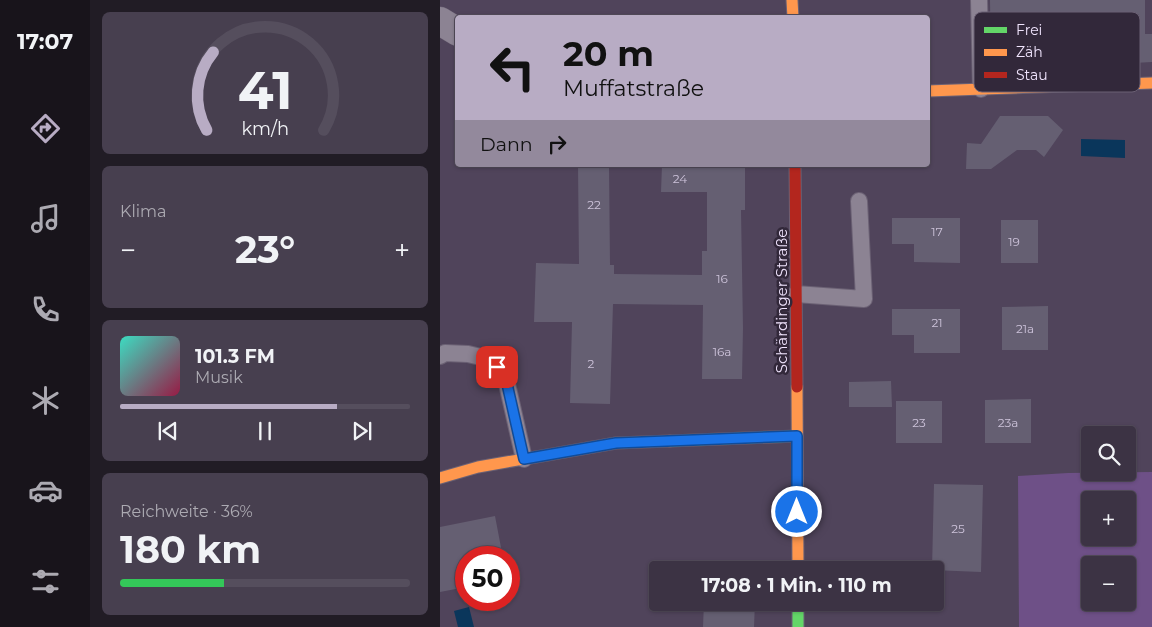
<!DOCTYPE html>
<html lang="de">
<head>
<meta charset="utf-8">
<style>
	body { margin:0; font-family:Montserrat,sans-serif; background:#473f4f; color:#f1f3f6; height:100vh; display:flex; flex-direction:column; font-size:19px; white-space:nowrap }
	* { box-sizing:border-box; margin:0 }
	p { font-size:16px; color:#acaab2 }
	.icon { flex:none; width:28px; height:28px; fill:none; stroke:currentColor; stroke-width:2; stroke-linecap:round; stroke-linejoin:round }
	.map { position:relative; flex:1; overflow:hidden }
	.drawer { display:flex; flex-direction:column; gap:12px; padding:12px; background:#211c25; width:350px }
	.drawer>* { flex:none }
	.top-card { position:absolute; left:15px; top:15px; width:475px; height:152px; border-radius:5px; box-shadow:0 1px 4px #0004,0 0 0 1px #554e5d; background:#b8acc4; color:#111; overflow:hidden }
	.buttons { position:absolute; left:641px; top:426px; display:grid; gap:10px }
	.buttons a { display:grid; place-items:center; width:55px; height:55px; border-radius:5px; background:#3c3344; box-shadow:0 1px 4px #0004,0 0 0 1px #554e5d; font-size:25px }
	.speed { position:absolute; left:15px; top:546px; display:flex; gap:10px; font-size:25px; font-weight:700; text-align:center }
	.speed>* { display:grid; place-content:center; width:65px; height:65px; border-radius:50%; background:#3c3344; box-shadow:0 1px 4px #0004,0 0 0 1px #554e5d; line-height:1 }
	.speed .limit { border:8px solid #d22; background:#fff; color:#111 }
	.pin { position:absolute; display:grid; place-items:center; width:42px; height:42px; color:#fff; margin:-21px; border-radius:10px; box-shadow:0 2px 8px #0006 }
	.me { position:absolute; width:55px; margin:-28px; rotate:0deg; stroke-linejoin:round; filter:drop-shadow(0 0 4px #0008) }
	.turn { display:flex; align-items:center; gap:18px; height:105px; padding:0 25px; font-size:22px }
	.turn .icon { width:65px; height:65px; stroke-width:2.5 }
	.turn b { display:block; font-size:35px; line-height:42px }
	.then { display:flex; align-items:center; height:48px; padding:0 25px; background:#0003; gap:10px; font-size:19px }
	.big { font-size:38px; font-weight:700; line-height:1.1 }
	.drawer .widget { flex:1; display:flex; flex-direction:column; justify-content:center; gap:8px; min-width:0; padding:0 18px; border-radius:8px; background:#473f4f }
	.drawer .dial { align-items:center; gap:0 }
	.dial svg { height:130px; overflow:visible; fill:none; stroke:#554e5d; stroke-width:7; stroke-linecap:round; text-anchor:middle }
	.dial text { fill:#f1f3f6; stroke:none }
	.song { display:flex; align-items:center; gap:15px }
	.cover { width:60px; height:60px; border-radius:8px; background:linear-gradient(135deg,hsl(170 70% 55%),hsl(340 70% 35%)) }
	.played { height:5px; border-radius:2px; background:linear-gradient(90deg,#b8acc4 75%,#554e5d 75%) }
	.keys { display:flex; justify-content:space-around; direction:ltr }
	.heat { display:flex; justify-content:space-between; align-items:center; font-size:28px; direction:ltr }
	.charge { height:8px; border-radius:4px; background:linear-gradient(90deg,#34c759 36%,#554e5d 0) }
	.trip { position:absolute; left:209px; top:561px; width:295px; height:50px; border-radius:5px; background:#3c3344; box-shadow:0 1px 4px #0004,0 0 0 1px #554e5d; font-weight:700; line-height:50px; text-align:center }
	main { display:flex; flex:1; min-height:0 }
	.menu { display:flex; flex-direction:column; width:90px; justify-content:space-around; align-items:center; background:#18141b; color:#acaab2 }
	.menu .icon { width:35px; height:35px }
	.menu .current { color:#b8acc4 }
	.menu b { font-size:22px; color:#f1f3f6 }
	.map>svg:first-child { display:block }
	.green { fill:#6e5087; fill-rule:evenodd }
	.water { fill:#0a365b }
	.building { fill:#655f72 }
	.lines { fill:none; stroke-linecap:round; stroke-linejoin:round }
	.lane-casing { stroke:#6b6174; stroke-width:18 }
	.street-casing { stroke:#6b6174; stroke-width:29 }
	.fast-casing { stroke:#6b6174; stroke-width:13 }
	.slow-casing { stroke:#6b6174; stroke-width:13 }
	.jam-casing { stroke:#6b6174; stroke-width:13 }
	.lane { stroke:#8c8393; stroke-width:16 }
	.street { stroke:#8c8393; stroke-width:28 }
	.fast { stroke:#63d668; stroke-width:11 }
	.slow { stroke:#ff974d; stroke-width:11 }
	.jam { stroke:#b3261e; stroke-width:11 }
	.route-casing { stroke:#114b97; stroke-width:12 }
	.route { stroke:#1a73e8; stroke-width:9 }
	.labels { text-anchor:middle; dominant-baseline:central; stroke-width:5; stroke-linejoin:round; paint-order:stroke }
	.number-label { font-size:12px; fill:#cdc3da }
	.street-label { font-size:15px; fill:#f0e4fd; stroke:#32283a }
	.key { fill:#32283a; stroke:#6b6074; stroke-width:1 }
	.key-label { font-size:14px; fill:#f0e4fd }
</style>
</head>
<body>
<main>
<nav class="menu">
<b>17:07</b>
<svg class="icon current" aria-label="directions" viewBox="0 0 24 24"><path d="M12 3l9 9-9 9-9-9zM9 14v-3h6M13 9l2 2-2 2"/></svg>
<svg class="icon" aria-label="music" viewBox="0 0 24 24"><path d="M9 18V5l10-2v13"/><circle cx="6" cy="18" r="3"/><circle cx="16" cy="16" r="3"/></svg>
<svg class="icon" aria-label="phone" viewBox="0 0 24 24"><path d="M5 4h4l2 5-3 2q2 4 5 5l2-3 5 2v4C11 20 4 13 5 4z"/></svg>
<svg class="icon" aria-label="climate" viewBox="0 0 24 24"><path d="M12 3v18M4 7l16 10M4 17L20 7"/></svg>
<svg class="icon" aria-label="car" viewBox="0 0 24 24"><path d="M5 17H2v-5l4-1 3-4h7l3 4 3 1v5h-3M9 17h6M6 11h13"/><circle cx="7" cy="17" r="2"/><circle cx="17" cy="17" r="2"/></svg>
<svg class="icon" aria-label="filters" viewBox="0 0 24 24"><path d="M4 7h16M4 17h16"/><circle cx="9" cy="7" r="2"/><circle cx="15" cy="17" r="2"/></svg>
</nav>
<section class="drawer">
<div class="widget dial"><svg viewBox="0 0 100 80">
<path d="M14 69A42 42 0 1 1 86 69"/>
<path d="M14 69A42 42 0 0 1 18 21" stroke="#b8acc4"/>
<text x="50" y="56" font-size="32" font-weight="700">41</text>
<text x="50" y="72" font-size="11">km/h</text>
</svg></div>
<div class="widget"><p>Klima</p>
<div class="heat"><a>−</a><b class="big">23°</b><a>+</a></div>
</div>
<div class="widget">
<div class="song"><i class="cover"></i><div><b>101.3 FM</b><p>Musik</p></div></div>
<div class="played"></div>
<div class="keys"><svg class="icon" aria-label="previous" viewBox="0 0 24 24"><path d="M18 5L8 12l10 7zM5 5v14"/></svg><svg class="icon" aria-label="pause" viewBox="0 0 24 24"><path d="M8 5v14M16 5v14"/></svg><svg class="icon" aria-label="next" viewBox="0 0 24 24"><path d="M6 5l10 7-10 7zM19 5v14"/></svg></div>
</div>
<div class="widget"><p>Reichweite · 36%</p><b class="big">180 km</b><div class="charge"></div></div>
</section>
<div class="map">
<svg width="712" height="627" viewBox="0 0 712 627">
	<rect width="100%" height="100%" fill="#50445b"/>
	<!-- green -->
	<path class="green" d="M712,472V627H579L578,476L628,473ZM650,500H688V538H650ZM650,565H688V602H650Z"/>
	<!-- water -->
	<g class="water">
		<polygon points="641,139 685,140 685,158 641,156"/>
		<polygon points="29,607 34,627 18,627 14,611"/>
	</g>
	<!-- building -->
	<g class="building">
		<polygon points="550,0 705,0 705,34 712,34 712,62 621,67 621,69 551,69"/>
		<polygon points="560,116 608,116 623,130 604,157 596,150 577,150 551,169 526,169 527,143 541,144"/>
		<polygon points="138,165 169,165 170,265 174,265 174,274 262,275 262,251 267,251 267,192 221,192 222,165 305,165 305,210 301,210 303,328 302,379 262,379 263,305 173,304 170,404 130,403 132,322 94,322 96,263 139,264"/>
		<polygon points="452,218 520,218 520,263 474,262 474,244 452,244"/>
		<rect x="561" y="220" width="37" height="43"/>
		<polygon points="608,306 608,350 562,350 562,307"/>
		<polygon points="452,309 520,309 520,353 474,353 474,335 452,335"/>
		<polygon points="451,381 452,407 409,407 409,382"/>
		<polygon points="591,399 591,443 545,443 545,400"/>
		<rect x="456" y="401" width="46" height="42"/>
		<polygon points="494,484 543,485 541,572 492,570"/>
		<polygon points="55,516 63,558 26,558 26,587 0,592 0,527"/>
		<polygon points="264,602 315,602 314,627 263,627"/>
	</g>
	<g class="lines">
		<defs>
			<g id="lane">
				<polyline points="539,0 541,89"/>
				<polyline points="356,294 424,299 419,201"/>
				<polyline points="0,356 5,353 28,354 49,359 65,375 84,459"/>
			</g>
			<polyline id="street" points="0,21 18,32"/>
			<g id="fast">
				<polyline points="230,441 357,436"/>
				<polyline points="358,602 358,627"/>
			</g>
			<g id="slow">
				<polyline points="352,0 353,18"/>
				<polyline points="488,91 712,83"/>
				<polyline points="357,387 358,570"/>
				<polyline points="0,478 38,467 176,443 230,441"/>
			</g>
			<polyline id="jam" points="355,165 357,387"/>
		</defs>
		<!-- lane casing -->
		<use href="#lane" class="lane-casing"/>
		<!-- street casing -->
		<use href="#street" class="street-casing"/>
		<!-- fast casing -->
		<use href="#fast" class="fast-casing"/>
		<!-- slow casing -->
		<use href="#slow" class="slow-casing"/>
		<!-- jam casing -->
		<use href="#jam" class="jam-casing"/>
		<!-- lane -->
		<use href="#lane" class="lane"/>
		<!-- street -->
		<use href="#street" class="street"/>
		<!-- fast -->
		<use href="#fast" class="fast"/>
		<!-- slow -->
		<use href="#slow" class="slow"/>
		<!-- jam -->
		<use href="#jam" class="jam"/>
	</g>
	<g class="lines">
		<defs>
			<polyline id="route" points="57,367 65,375 84,459 176,443 357,436 357,512"/>
		</defs>
		<!-- route casing -->
		<use href="#route" class="route-casing"/>
		<!-- route -->
		<use href="#route" class="route"/>
	</g>
	<g class="labels">
		<!-- number labels -->
		<g class="number-label">
			<text x="240" y="178">24</text>
			<text x="154" y="204">22</text>
			<text x="497" y="231">17</text>
			<text x="574" y="241">19</text>
			<text x="282" y="278">16</text>
			<text x="497" y="322">21</text>
			<text x="585" y="328">21a</text>
			<text x="282" y="351">16a</text>
			<text x="151" y="363">2</text>
			<text x="479" y="422">23</text>
			<text x="568" y="422">23a</text>
			<text x="518" y="528">25</text>
		</g>
		<!-- street labels -->
		<g class="street-label">
			<text transform="translate(341 301) rotate(-90)">Schärdinger Straße</text>
		</g>
	</g>
	<!-- legend -->
	<rect x="534" y="12" width="166" height="80" rx="8" class="key"/>
	<rect x="544" y="27" width="23" height="6" fill="#63d668"/>
	<rect x="544" y="49" width="23" height="7" fill="#ff974d"/>
	<rect x="544" y="72" width="23" height="6" fill="#b3261e"/>
	<g class="key-label">
		<text x="576" y="35">Frei</text>
		<text x="576" y="57">Zäh</text>
		<text x="576" y="80">Stau</text>
	</g>
</svg>
<div class="buttons">
<a><svg class="icon" aria-label="search" viewBox="0 0 24 24"><circle cx="10" cy="10" r="6"/><path d="M15 15l6 6"/></svg></a>
<a>+</a>
<a>−</a>
</div>
<div class="speed"><div class="limit">50</div></div>
<div class="pin" style="left:57px;top:367px;background:#d93025"><svg class="icon" aria-label="arrive" viewBox="0 0 24 24"><path d="M6 21V4h12l-3 4 3 4H6"/></svg></div>
<svg class="me" style="left:357px;top:512px" viewBox="-20 -20 40 40"><circle r="17" fill="#1a73e8" stroke="#fff" stroke-width="3"/><path d="M0-11L8 9 0 5-8 9z" fill="#fff"/></svg>
<div class="trip">17:08 · 1 Min. · 110 m</div>
<div class="top-card">
<div class="turn"><svg class="icon" aria-label="left" viewBox="0 0 24 24"><path d="M17 20v-9H6M10 6l-5 5 5 5"/></svg><div><b>20 m</b>Muffatstraße</div></div>
<div class="then">Dann<svg class="icon" aria-label="right" viewBox="0 0 24 24"><path d="M7 20v-9h11M14 6l5 5-5 5"/></svg></div>
</div>
</div>
</main>
</body>
</html>
